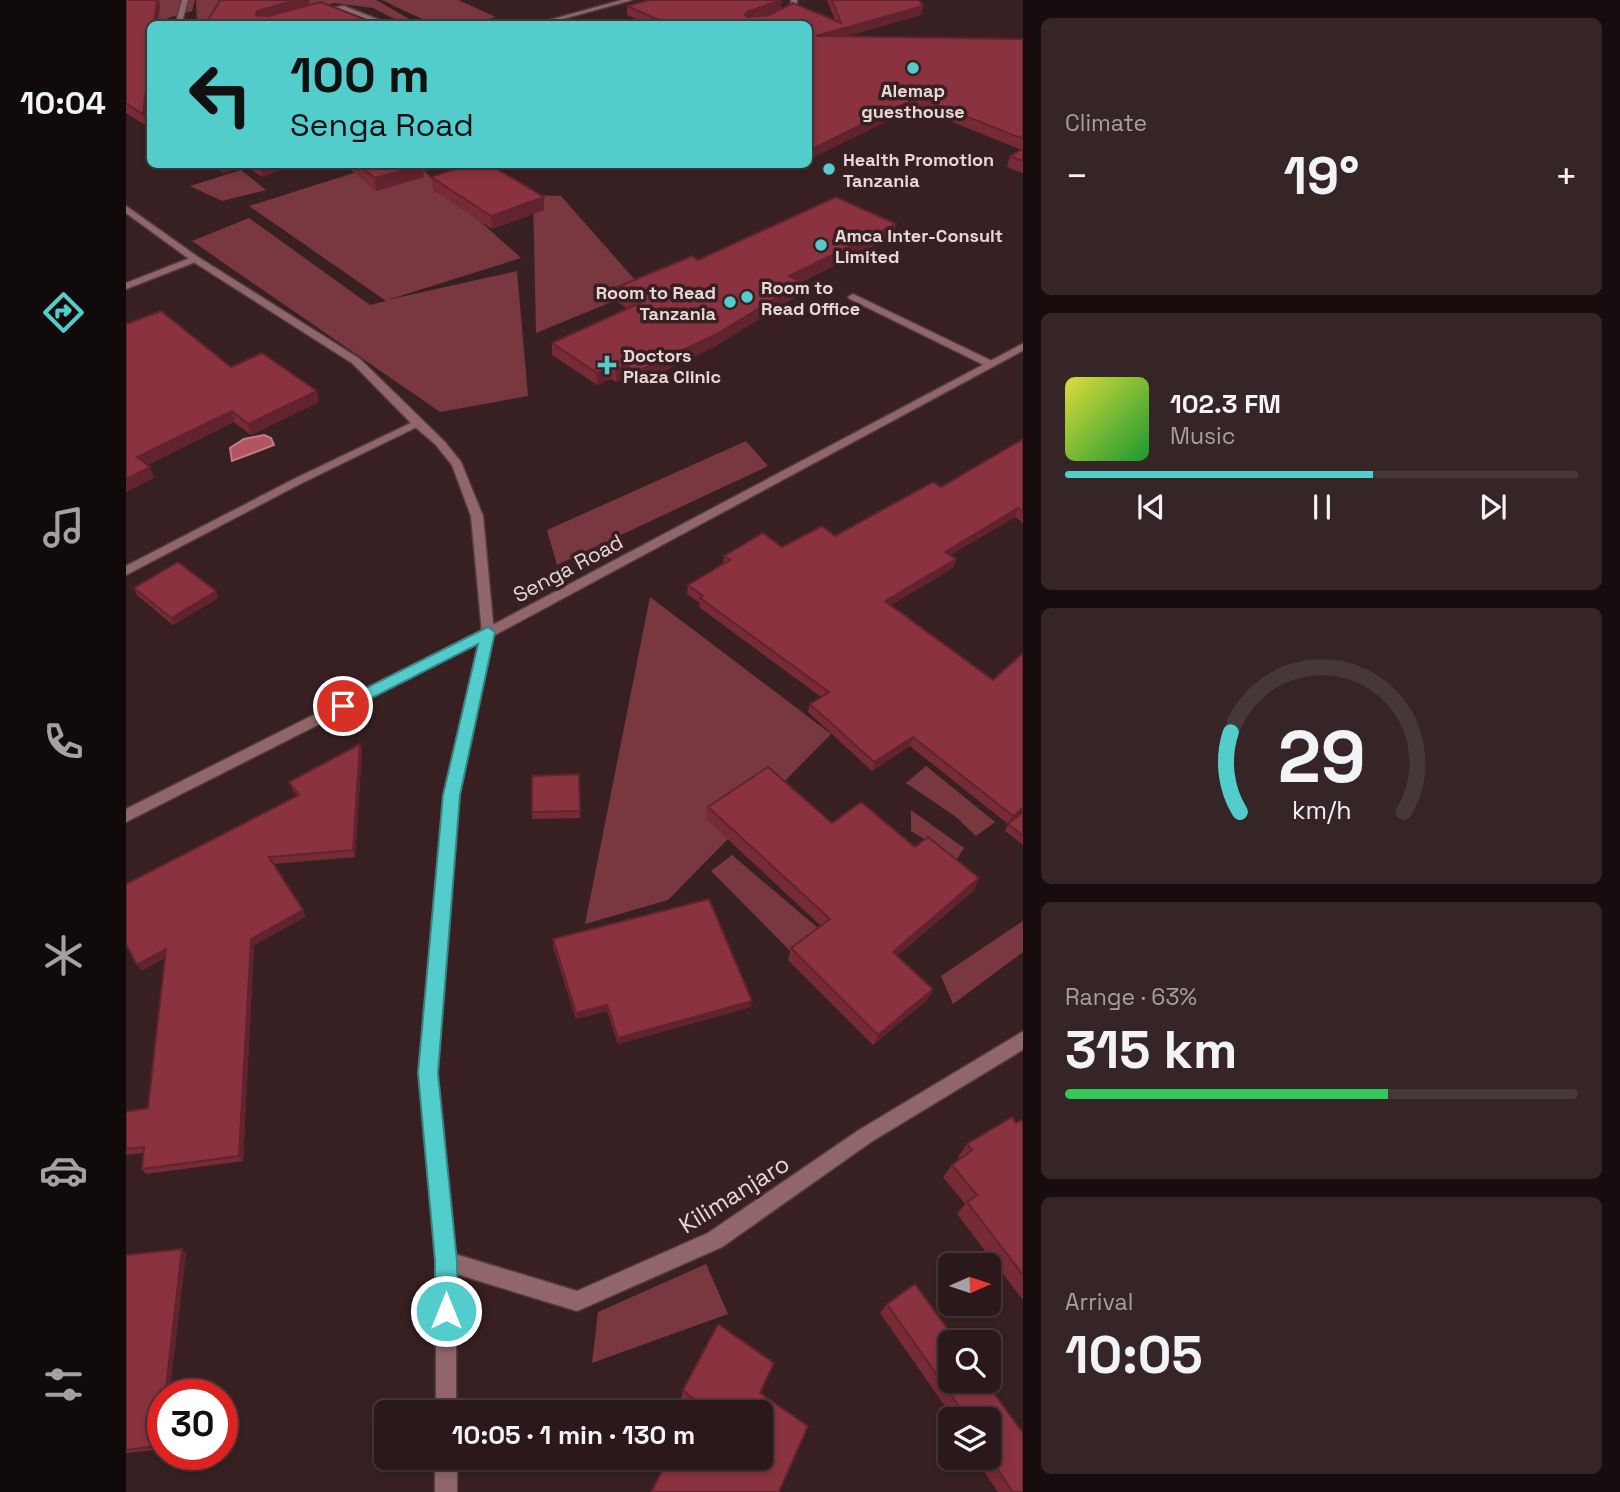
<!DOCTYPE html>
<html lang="en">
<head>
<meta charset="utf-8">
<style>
	body { margin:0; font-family:"Space Grotesk",sans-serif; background:#362527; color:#f1f3f6; height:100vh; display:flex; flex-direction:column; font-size:26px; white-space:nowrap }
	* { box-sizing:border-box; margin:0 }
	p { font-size:23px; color:#a5a0a2 }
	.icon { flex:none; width:38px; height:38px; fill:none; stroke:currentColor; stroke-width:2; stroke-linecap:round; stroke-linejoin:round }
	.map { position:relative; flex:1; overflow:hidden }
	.drawer { display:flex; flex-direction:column; gap:18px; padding:18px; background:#170d0e; width:597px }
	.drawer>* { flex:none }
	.hud { position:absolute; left:21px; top:21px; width:665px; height:147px; border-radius:10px; box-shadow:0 4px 10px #0003,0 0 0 2px #463739; background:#53cdcb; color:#111; overflow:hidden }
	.needle { width:46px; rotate:87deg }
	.fabs { position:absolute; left:812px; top:1253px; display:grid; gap:14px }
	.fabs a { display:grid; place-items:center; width:63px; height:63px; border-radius:10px; background:#2a181a; box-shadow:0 4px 10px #0003,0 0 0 2px #463739; font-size:35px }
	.speed { position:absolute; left:21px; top:1379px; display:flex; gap:14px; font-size:35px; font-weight:700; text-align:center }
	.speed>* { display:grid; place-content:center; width:91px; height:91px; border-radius:50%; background:#2a181a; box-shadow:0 4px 10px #0003,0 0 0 2px #463739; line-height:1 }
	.speed .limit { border:10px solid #d22; background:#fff; color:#111 }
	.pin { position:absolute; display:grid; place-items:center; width:60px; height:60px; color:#fff; margin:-30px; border:4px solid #fff; border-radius:50%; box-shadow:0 2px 7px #0007 }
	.me { position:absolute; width:77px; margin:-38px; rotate:0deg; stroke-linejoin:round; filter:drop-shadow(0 0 5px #0008) }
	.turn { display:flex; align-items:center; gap:24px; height:147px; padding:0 28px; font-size:32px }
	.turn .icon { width:91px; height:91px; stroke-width:2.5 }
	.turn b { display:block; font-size:49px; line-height:60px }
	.big { font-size:52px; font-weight:800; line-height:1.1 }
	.drawer .widget { flex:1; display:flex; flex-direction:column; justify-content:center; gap:10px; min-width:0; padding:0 24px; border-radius:10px; background:#362527 }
	.drawer .dial { align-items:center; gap:0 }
	.dial svg { height:182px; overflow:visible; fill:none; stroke:#463739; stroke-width:7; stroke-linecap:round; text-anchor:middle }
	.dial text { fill:#f1f3f6; stroke:none }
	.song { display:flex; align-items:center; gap:21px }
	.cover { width:84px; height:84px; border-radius:10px; background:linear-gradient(135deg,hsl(60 70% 55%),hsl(130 70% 35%)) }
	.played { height:7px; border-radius:4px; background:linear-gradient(90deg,#53cdcb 60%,#463739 60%) }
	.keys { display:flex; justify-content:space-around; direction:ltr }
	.heat { display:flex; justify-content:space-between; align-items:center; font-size:38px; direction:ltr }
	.charge { height:10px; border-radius:5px; background:linear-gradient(90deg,#34c759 63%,#463739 0) }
	.trip { position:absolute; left:248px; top:1400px; width:399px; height:70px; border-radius:10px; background:#2a181a; box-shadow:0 4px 10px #0003,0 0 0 2px #463739; font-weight:800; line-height:70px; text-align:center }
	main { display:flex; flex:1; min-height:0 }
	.dock { display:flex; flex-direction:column; width:126px; justify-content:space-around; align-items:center; background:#110a0a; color:#a5a0a2 }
	.dock .icon { width:49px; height:49px }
	.dock .on { color:#53cdcb }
	.dock b { font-size:32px; color:#f1f3f6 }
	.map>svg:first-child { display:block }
	.green { fill:#793740 }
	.water { fill:#b15561; stroke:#c27c85; stroke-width:2 }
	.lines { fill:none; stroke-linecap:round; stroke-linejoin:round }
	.service-casing { stroke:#543d3f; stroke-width:3 }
	.minor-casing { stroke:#543d3f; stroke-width:3 }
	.tertiary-casing { stroke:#543d3f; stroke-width:3 }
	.service { fill:#90666a; fill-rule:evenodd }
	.minor { fill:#90666a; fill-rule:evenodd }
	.tertiary { fill:#90666a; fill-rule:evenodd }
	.wall { fill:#772b37 }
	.shaded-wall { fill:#61232d }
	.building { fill:#8a3240; stroke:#61232d; stroke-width:2 }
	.route { fill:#53cdcb; stroke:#368584; stroke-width:2 }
	.poi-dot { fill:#53cdcb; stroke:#382022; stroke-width:2.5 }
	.labels { text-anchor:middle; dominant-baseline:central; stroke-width:7; stroke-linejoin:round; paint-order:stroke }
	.far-poi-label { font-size:18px; font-weight:bold; fill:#e8d7d8; stroke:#382022; text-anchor:start }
	.street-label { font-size:21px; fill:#e8d7d8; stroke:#382022 }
	.near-street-label { font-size:24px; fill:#e8d7d8; stroke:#382022 }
</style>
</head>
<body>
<main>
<nav class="dock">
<b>10:04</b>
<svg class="icon on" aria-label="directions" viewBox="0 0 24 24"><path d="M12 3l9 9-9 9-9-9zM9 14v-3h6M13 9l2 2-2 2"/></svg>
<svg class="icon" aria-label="music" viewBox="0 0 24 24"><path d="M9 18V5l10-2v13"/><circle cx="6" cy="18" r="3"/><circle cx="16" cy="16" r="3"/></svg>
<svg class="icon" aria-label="phone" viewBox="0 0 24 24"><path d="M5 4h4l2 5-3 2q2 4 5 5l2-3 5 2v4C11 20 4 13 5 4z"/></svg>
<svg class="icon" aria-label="climate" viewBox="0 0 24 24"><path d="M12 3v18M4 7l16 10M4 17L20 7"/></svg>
<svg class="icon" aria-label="car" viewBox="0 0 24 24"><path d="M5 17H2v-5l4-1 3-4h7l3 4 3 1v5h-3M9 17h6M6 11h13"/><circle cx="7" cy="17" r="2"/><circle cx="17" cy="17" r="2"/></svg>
<svg class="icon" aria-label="filters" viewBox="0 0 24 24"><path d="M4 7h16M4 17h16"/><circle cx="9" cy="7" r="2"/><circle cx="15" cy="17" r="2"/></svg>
</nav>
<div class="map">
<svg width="898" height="1492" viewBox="0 0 898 1492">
	<rect width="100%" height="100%" fill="#382022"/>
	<!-- green -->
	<g class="green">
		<polygon points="0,0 69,0 66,11 29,22"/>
		<polygon points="70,0 250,0 292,24 277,23 247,8 208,3 118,24 71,24"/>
		<path d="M256,0H332L370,17C315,32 304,23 256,0Z"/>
		<polygon points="253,165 328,165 298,171 395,258 261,300 391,271 402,396 314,412 66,241 123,218 244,305 260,301 123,206"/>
		<polygon points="115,170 140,190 96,201 64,186"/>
		<polygon points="407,195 435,196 517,289 410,333"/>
		<polygon points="620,441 642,466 431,565 421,530"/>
		<polygon points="524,597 705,734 542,900 459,924"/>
		<polygon points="800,766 869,822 850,836 830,817 780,783"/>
		<polygon points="785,810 838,848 831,859 785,831"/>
		<polygon points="606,855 699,934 676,963 585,871"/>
		<polygon points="897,921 897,952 827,1004 815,976"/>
		<polygon points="580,1264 602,1314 466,1363 472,1312"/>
	</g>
	<!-- water -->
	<polygon class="water" points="138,435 145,438 148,445 106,461 104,448 118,439"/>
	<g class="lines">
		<defs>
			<g id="service">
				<polygon points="69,256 73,259 72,261 0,289 0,283"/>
				<polygon points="291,420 295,421 295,425 176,483 0,575 0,566 168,479"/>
			</g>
			<g id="minor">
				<polygon points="56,0 62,0 56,22 58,24 52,24 50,22"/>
				<polygon points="496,0 506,0 418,24 409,24"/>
				<path d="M665,0H671V5C657,17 639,26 621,24L651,15L665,4Z"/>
				<polygon points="218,6 261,23 262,24 254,24 217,10 190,12 187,10"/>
				<polygon points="0,206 72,257 234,359 318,441 335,462 357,516 368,633 332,795 311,1073 329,1254 451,1291 582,1233 733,1130 898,1031 898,1049 745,1142 596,1247 458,1308 451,1311 330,1274 330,1412 310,1412 310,1261 293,1073 318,795 356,633 345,516 326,465 310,445 287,425 226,363 66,261 0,213"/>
				<polygon points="727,294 868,362 869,364 860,366 724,299 722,297"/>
				<rect x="309" y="1458" width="22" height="34"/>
			</g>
			<polygon id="tertiary" points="898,343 898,350 367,636 0,822 0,809 357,630"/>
		</defs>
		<!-- service casing -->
		<use href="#service" class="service-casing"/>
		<!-- minor casing -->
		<use href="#minor" class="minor-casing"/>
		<!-- tertiary casing -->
		<use href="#tertiary" class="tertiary-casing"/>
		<!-- service -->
		<use href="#service" class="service"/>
		<!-- minor -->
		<use href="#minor" class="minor"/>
		<!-- tertiary -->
		<use href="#tertiary" class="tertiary"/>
	</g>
	<!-- wall -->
	<g class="wall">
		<polygon points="0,0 33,0 34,5 24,24 24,92 21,126 0,113"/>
		<polygon points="701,0 793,0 797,6 795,15 721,36 897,39 897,173 881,167 884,156 896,150 790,107 682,24 521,24 501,15 501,6 655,9 636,16 709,20"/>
		<polygon points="84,164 172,164 137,177 118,166 98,173"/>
		<polygon points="218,164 296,164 298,177 250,191"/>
		<polygon points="305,177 418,197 418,210 366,229 307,190"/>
		<polygon points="768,236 675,282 674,294 588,347 509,385 498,378 490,382 485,379 471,385 426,355 426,343 502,309 489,300 489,288 572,260"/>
		<polygon points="0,324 105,367 193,402 125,435 108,422 21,465 24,467 28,478 0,492"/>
		<polygon points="897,439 897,523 889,517 824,555 830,559 827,568 765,605 867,680 897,653 897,845 879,831 882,824 784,746 746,771 682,712 684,704 695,697 573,607 574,603 561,594 562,585 597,565 598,556 656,547 709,536 815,487"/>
		<polygon points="8,588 90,591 92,598 47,625 11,595"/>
		<polygon points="234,744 236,751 229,857 147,864 177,910 179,917 128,945 117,1161 20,1174 16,1169 17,1153 0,1155 0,1112 22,1108 39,958 15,971 171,796 166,789 163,782"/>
		<polygon points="453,774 454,818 406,819 406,776"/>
		<polygon points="582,807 706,823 789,847 848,890 771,956 807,989 801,1000 747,1045 662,960 665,948 695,926 580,819"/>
		<polygon points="427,939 625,1007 492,1044 481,1011 450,1019 427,946"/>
		<polygon points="890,1123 897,1123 897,1300 831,1214 839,1204 817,1177 826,1165 834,1159 832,1157 841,1144"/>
		<polygon points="56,1249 60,1254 43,1395 37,1395 37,1449 0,1453 0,1255"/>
		<polygon points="761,1304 896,1432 897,1432 897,1492 872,1492 853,1464 857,1461 855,1458 863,1458 863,1419 828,1419 754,1313"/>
		<polygon points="557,1390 634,1393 568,1409 555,1399"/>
	</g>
	<!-- shaded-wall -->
	<g class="shaded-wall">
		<polygon points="31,0 33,0 34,5 32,24 28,24"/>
		<polygon points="170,0 183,0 184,7 133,21 130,15 131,11"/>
		<polygon points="654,0 656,0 655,9 620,21 619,15 621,12"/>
		<polygon points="797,6 795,15 689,45 690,36"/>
		<polygon points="24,56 24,92 21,126 17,114"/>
		<polygon points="792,97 790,107 682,160 682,151"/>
		<polygon points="96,164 118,164 118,166 98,173"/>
		<polygon points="135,164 172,164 137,177 134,165"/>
		<polygon points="296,165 298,177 250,191 249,178"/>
		<polygon points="418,197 418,210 366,229 365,216"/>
		<polygon points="770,224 768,236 661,288 663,276"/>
		<polygon points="676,282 674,294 588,347 509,385 510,372"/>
		<polygon points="499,365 498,378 490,382 490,369"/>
		<polygon points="485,366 485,379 471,385 471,373"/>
		<polygon points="191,391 193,402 125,435 122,424"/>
		<polygon points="106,411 108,422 15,468 11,457"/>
		<polygon points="24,467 28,478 0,492 0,479"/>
		<polygon points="892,508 889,517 816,560 819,552"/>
		<polygon points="830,559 827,568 757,610 759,601"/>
		<polygon points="90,591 92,598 47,625 45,618"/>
		<polygon points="787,737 784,746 746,771 748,762"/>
		<polygon points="234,744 236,751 229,857 227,850"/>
		<polygon points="897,808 897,813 882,825 887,816"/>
		<polygon points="853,878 848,890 762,963 767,952"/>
		<polygon points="177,910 179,917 128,945 117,1161 113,1156 125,939"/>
		<polygon points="40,949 43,955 15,971 11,965"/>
		<polygon points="807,989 801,1000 747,1045 752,1035"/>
		<polygon points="626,1001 625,1007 492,1044 492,1038"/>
		<polygon points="481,1005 481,1011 450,1019 450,1013"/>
		<polygon points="56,1249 60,1254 43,1395 39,1395"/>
		<polygon points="37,1410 37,1449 32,1446"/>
	</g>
	<!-- building -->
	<g class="building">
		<polygon points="0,0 31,0 28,24 24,24 24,56 17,114 0,103"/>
		<polygon points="94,0 170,0 131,11 130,15 142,16 195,2 250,24 80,24"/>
		<polygon points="524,0 654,0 621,12 619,15 622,17 643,15 667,3 715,23 706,0 793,0 797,6 690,36 897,39 897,139 792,97 682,151 682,24 542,24 501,6"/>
		<polygon points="897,149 897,161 884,156"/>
		<polygon points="231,164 296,164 296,165 249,178"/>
		<polygon points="344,164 363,164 418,197 365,216 305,177"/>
		<polygon points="710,197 770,224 663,276 676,282 589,335 510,372 499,365 490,369 485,366 471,373 426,343 514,303 489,288 566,256 572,260"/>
		<polygon points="35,311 105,367 136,353 191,391 122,424 106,411 11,457 24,467 0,479 0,324"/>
		<polygon points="897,439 897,512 892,508 819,552 830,559 759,601 867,680 897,653 897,808 887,816 787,737 748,762 684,704 703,692 574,598 577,596 562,585 604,560 598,556 637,533 656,547 696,526 709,536 807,482 815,487"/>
		<polygon points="52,562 90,591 45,618 8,588"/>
		<polygon points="234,744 227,850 143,857 177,910 125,939 113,1156 16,1169 18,1147 0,1149 0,1112 22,1108 40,949 11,965 0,944 0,884 173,795 163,782"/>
		<polygon points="642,767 706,823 735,802 789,847 802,837 853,878 767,952 807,989 752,1035 665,948 704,919 582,807"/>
		<polygon points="453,774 454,811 406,812 406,776"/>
		<polygon points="897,812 897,836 882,824"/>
		<polygon points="583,899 626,1001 492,1038 481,1005 450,1013 427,939"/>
		<polygon points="886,1117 890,1123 895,1120 897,1123 897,1275 841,1202 851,1195 826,1165 846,1150 841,1144"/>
		<polygon points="56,1249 39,1395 37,1395 37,1410 32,1446 0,1450 0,1255"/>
		<polygon points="789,1284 831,1342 824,1342 824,1381 859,1381 897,1433 897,1492 887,1492 864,1458 868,1455 863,1448 863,1419 842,1419 761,1304"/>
		<polygon points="592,1324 648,1363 634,1393 682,1426 653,1492 525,1492 543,1458 635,1458 635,1412 566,1412 571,1402 557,1390"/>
	</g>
	<!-- route -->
	<polygon class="route" points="362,627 369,632 334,795 312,1073 331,1261 332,1311 328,1319 320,1322 312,1319 309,1311 309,1261 292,1073 317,795 352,644 222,710 212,710 209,706 212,702"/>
	<!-- markers -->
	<g class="poi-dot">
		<circle cx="787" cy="68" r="7"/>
		<circle cx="703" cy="169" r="7"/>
		<circle cx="695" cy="245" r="7"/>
		<circle cx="621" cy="297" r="7"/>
		<circle cx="604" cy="302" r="7"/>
		<path d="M477.5 354.5h7v7h7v7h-7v7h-7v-7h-7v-7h7z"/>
	</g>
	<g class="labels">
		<!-- far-poi labels -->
		<g class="far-poi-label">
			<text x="787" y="90" text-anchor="middle">Alemap<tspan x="787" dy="21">guesthouse</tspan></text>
			<text x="717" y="159">Health Promotion<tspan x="717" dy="21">Tanzania</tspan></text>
			<text x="709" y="235">Amca Inter-Consult<tspan x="709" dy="21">Limited</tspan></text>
			<text x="635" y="287">Room to<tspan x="635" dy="21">Read Office</tspan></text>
			<text x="590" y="292" text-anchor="end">Room to Read<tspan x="590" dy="21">Tanzania</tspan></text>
			<text x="497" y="355">Doctors<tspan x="497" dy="21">Plaza Clinic</tspan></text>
		</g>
		<!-- street labels -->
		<g class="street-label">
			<text transform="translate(442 568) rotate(-28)">Senga Road</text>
		</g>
		<!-- near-street labels -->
		<g class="near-street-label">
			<text transform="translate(608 1194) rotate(-32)">Kilimanjaro</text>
		</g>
	</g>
</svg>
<div class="fabs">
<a><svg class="needle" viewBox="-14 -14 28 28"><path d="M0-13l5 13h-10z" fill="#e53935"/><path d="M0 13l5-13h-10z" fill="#a5a0a2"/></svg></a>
<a><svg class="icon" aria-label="search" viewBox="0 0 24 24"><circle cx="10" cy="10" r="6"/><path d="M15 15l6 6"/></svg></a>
<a><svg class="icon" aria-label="layers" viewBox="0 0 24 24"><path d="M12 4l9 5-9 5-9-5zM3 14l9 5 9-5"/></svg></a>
</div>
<div class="speed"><div class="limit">30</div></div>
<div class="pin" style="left:217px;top:706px;background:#d93025"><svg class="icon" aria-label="arrive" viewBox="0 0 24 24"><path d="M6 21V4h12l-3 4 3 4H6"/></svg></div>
<svg class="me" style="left:320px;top:1311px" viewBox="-20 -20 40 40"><circle r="17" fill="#53cdcb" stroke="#fff" stroke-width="3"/><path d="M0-11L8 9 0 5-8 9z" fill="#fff"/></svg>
<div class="trip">10:05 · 1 min · 130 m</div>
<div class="hud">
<div class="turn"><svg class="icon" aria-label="left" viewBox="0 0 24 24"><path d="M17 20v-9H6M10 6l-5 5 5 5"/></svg><div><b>100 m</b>Senga Road</div></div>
</div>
</div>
<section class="drawer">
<div class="widget"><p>Climate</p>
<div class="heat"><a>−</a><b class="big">19°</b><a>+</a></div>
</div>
<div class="widget">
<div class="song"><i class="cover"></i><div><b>102.3 FM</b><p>Music</p></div></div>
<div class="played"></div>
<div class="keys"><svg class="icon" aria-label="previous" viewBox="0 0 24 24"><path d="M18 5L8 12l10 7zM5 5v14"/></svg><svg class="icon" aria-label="pause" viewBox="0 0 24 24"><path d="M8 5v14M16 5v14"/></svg><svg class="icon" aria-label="next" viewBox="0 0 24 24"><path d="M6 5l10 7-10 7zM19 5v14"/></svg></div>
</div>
<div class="widget dial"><svg viewBox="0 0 100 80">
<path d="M14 69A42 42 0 1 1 86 69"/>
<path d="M14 69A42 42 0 0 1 10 34" stroke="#53cdcb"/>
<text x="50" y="56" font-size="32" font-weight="700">29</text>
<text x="50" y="72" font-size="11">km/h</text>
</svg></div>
<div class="widget"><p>Range · 63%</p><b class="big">315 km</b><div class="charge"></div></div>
<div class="widget"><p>Arrival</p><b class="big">10:05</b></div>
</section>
</main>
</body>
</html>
